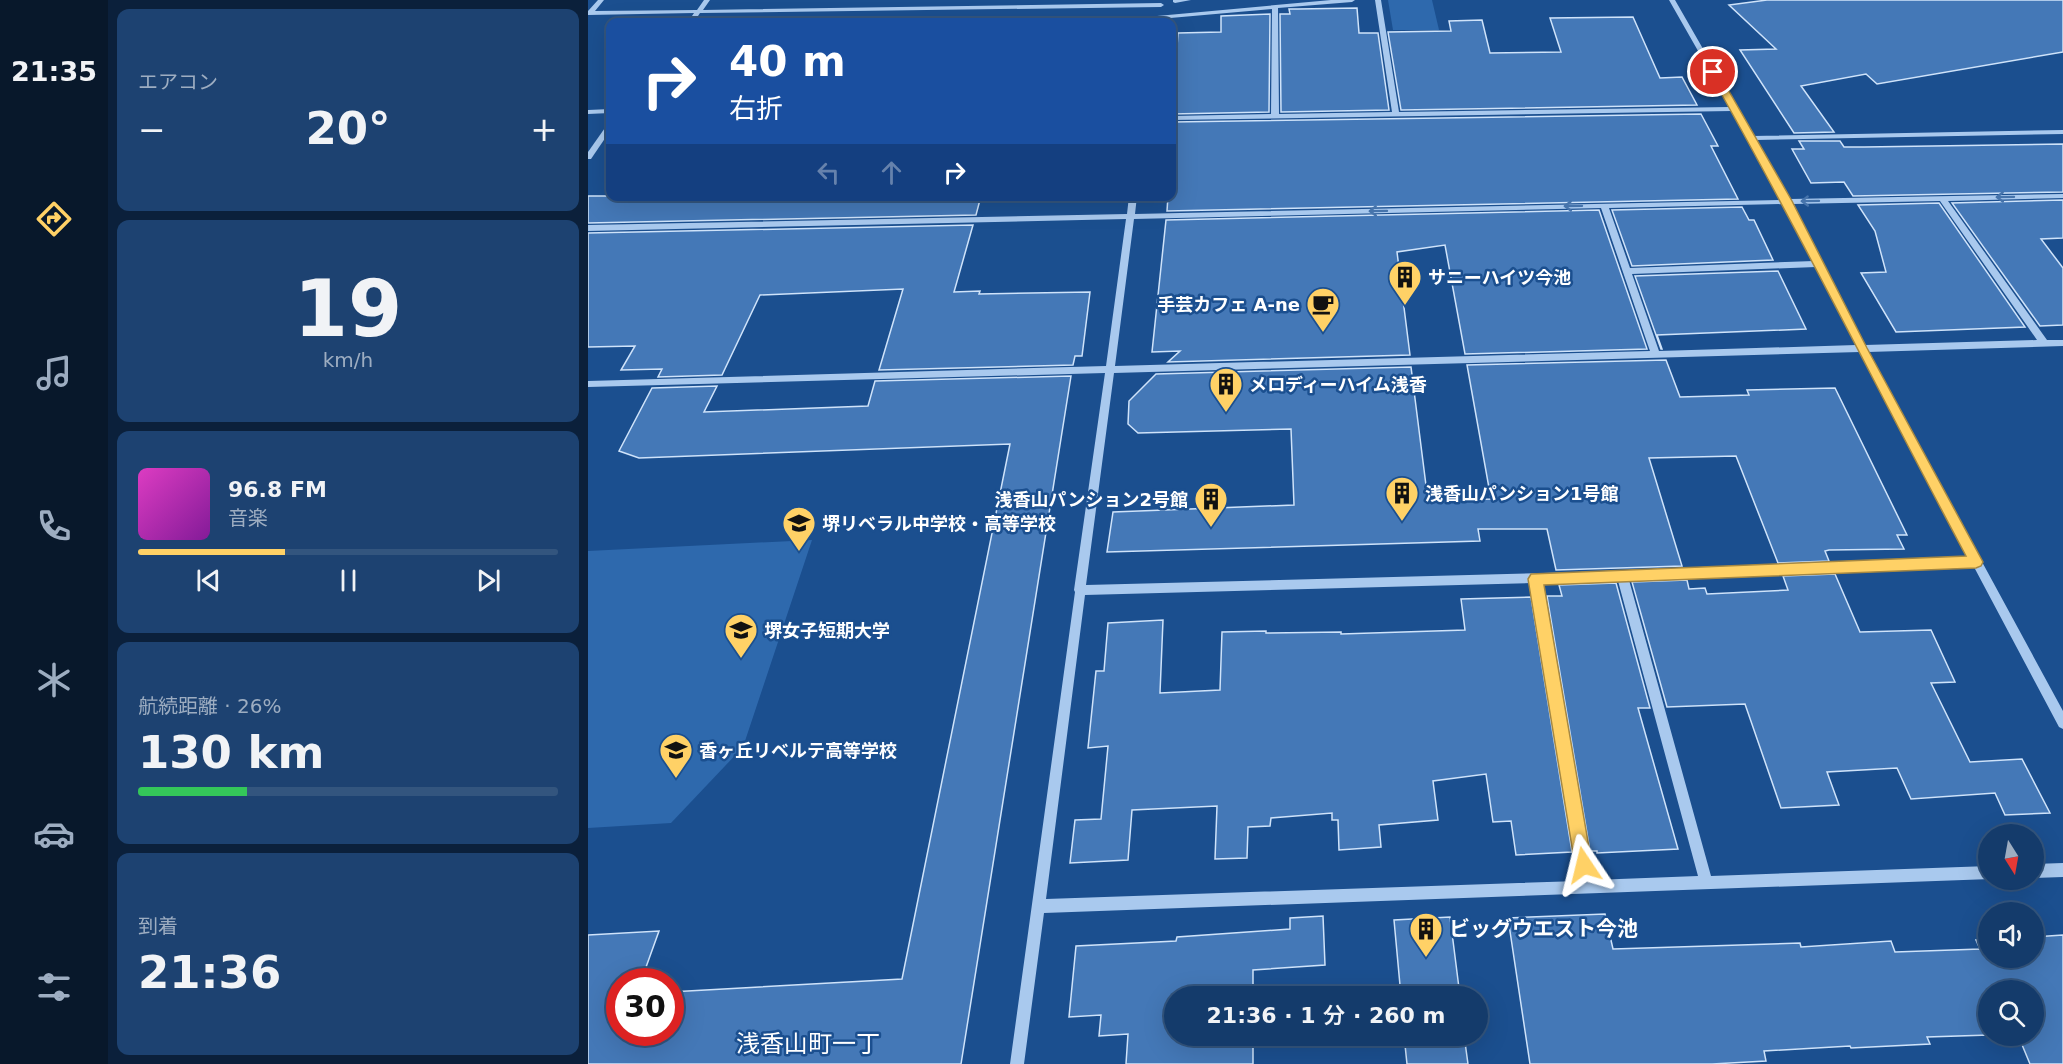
<!DOCTYPE html>
<html lang="ja">
<head>
<meta charset="utf-8">
<style>
	body { margin:0; font-family:"DejaVu Sans","Noto Sans JP",sans-serif; background:#1d4271; color:#f1f3f6; height:100vh; display:flex; flex-direction:column; font-size:22px; white-space:nowrap }
	* { box-sizing:border-box; margin:0 }
	p { font-size:20px; color:#9dadc1 }
	.icon { flex:none; width:33px; height:33px; fill:none; stroke:currentColor; stroke-width:2; stroke-linecap:round; stroke-linejoin:round }
	.map { position:relative; flex:1; overflow:hidden }
	.side { display:flex; flex-direction:column; gap:9px; padding:9px; background:#0b203b; width:480px }
	.side>* { flex:none }
	.guide { position:absolute; left:18px; top:18px; width:570px; height:183px; border-radius:12px; box-shadow:0 6px 24px #0002,0 0 0 2px #33557e; background:#1a4fa0; color:#fff; overflow:hidden }
	.needle { width:39px; rotate:169deg }
	.controls { position:absolute; left:1390px; top:824px; display:grid; gap:12px }
	.controls a { display:grid; place-items:center; width:66px; height:66px; border-radius:50%; background:#143b6b; box-shadow:0 6px 24px #0002,0 0 0 2px #33557e; font-size:30px }
	.speed { position:absolute; left:18px; top:968px; display:flex; gap:12px; font-size:30px; font-weight:700; text-align:center }
	.speed>* { display:grid; place-content:center; width:78px; height:78px; border-radius:50%; background:#143b6b; box-shadow:0 6px 24px #0002,0 0 0 2px #33557e; line-height:1 }
	.speed .limit { border:9px solid #d22; background:#fff; color:#111 }
	.pin { position:absolute; display:grid; place-items:center; width:51px; height:51px; color:#fff; margin:-26px; border:3px solid #fff; border-radius:50%; box-shadow:0 2px 6px #0007 }
	.me { position:absolute; width:66px; margin:-33px; rotate:350deg; stroke-linejoin:round; filter:drop-shadow(0 0 4px #0008) }
	.turn { display:flex; align-items:center; gap:21px; height:126px; padding:0 24px; font-size:27px }
	.turn .icon { width:78px; height:78px; stroke-width:2.5 }
	.turn b { display:block; font-size:42px; line-height:51px }
	.lanes { display:flex; align-items:center; height:57px; padding:0 24px; background:#0003; justify-content:center; gap:30px; direction:ltr }
	.lanes .off { opacity:.35 }
	.big { font-size:45px; font-weight:600; line-height:1.1 }
	.side .widget { flex:1; display:flex; flex-direction:column; justify-content:center; gap:9px; min-width:0; padding:0 21px; border-radius:12px; background:#1d4271 }
	.side .dial { align-items:center; gap:0 }
	.dial b { font-size:78px; line-height:1 }
	.song { display:flex; align-items:center; gap:18px }
	.cover { width:72px; height:72px; border-radius:9px; background:linear-gradient(135deg,hsl(310 70% 55%),hsl(290 70% 35%)) }
	.played { height:6px; border-radius:3px; background:linear-gradient(90deg,#ffd166 35%,#33557e 35%) }
	.keys { display:flex; justify-content:space-around; direction:ltr }
	.heat { display:flex; justify-content:space-between; align-items:center; font-size:33px; direction:ltr }
	.charge { height:9px; border-radius:4px; background:linear-gradient(90deg,#34c759 26%,#33557e 0) }
	.trip { position:absolute; left:576px; top:986px; width:324px; height:60px; border-radius:30px; background:#143b6b; box-shadow:0 6px 24px #0002,0 0 0 2px #33557e; font-weight:600; line-height:60px; text-align:center }
	main { display:flex; flex:1; min-height:0 }
	.tabs { display:flex; flex-direction:column; width:108px; justify-content:space-around; align-items:center; background:#08182b; color:#9dadc1 }
	.tabs .icon { width:42px; height:42px }
	.tabs .current { color:#ffd166 }
	.tabs b { font-size:27px; color:#f1f3f6 }
	.map>svg:first-child { display:block }
	.green { fill:#2e69ad }
	.building { fill:#4478b7; stroke:#cfe3fa; stroke-width:1.5 }
	.lines { fill:none; stroke-linecap:round; stroke-linejoin:round }
	.minor { fill:#a9c9ee; fill-rule:evenodd }
	.oneway { stroke:#4674ac }
	.route { fill:#ffd166; stroke:#a68842; stroke-width:1.5 }
	.labels { text-anchor:middle; dominant-baseline:central; stroke-width:5; stroke-linejoin:round; paint-order:stroke }
	.poi-label { font-size:18px; font-weight:bold; fill:#fff; stroke:#1b4f8f; text-anchor:start }
	.near-poi-label { font-size:21px; font-weight:bold; fill:#fff; stroke:#1b4f8f; text-anchor:start }
	.near-neighbourhood-label { font-size:24px; fill:#fff; stroke:#1b4f8f }
</style>
</head>
<body>
<main>
<nav class="tabs">
<b>21:35</b>
<svg class="icon current" aria-label="directions" viewBox="0 0 24 24"><path d="M12 3l9 9-9 9-9-9zM9 14v-3h6M13 9l2 2-2 2"/></svg>
<svg class="icon" aria-label="music" viewBox="0 0 24 24"><path d="M9 18V5l10-2v13"/><circle cx="6" cy="18" r="3"/><circle cx="16" cy="16" r="3"/></svg>
<svg class="icon" aria-label="phone" viewBox="0 0 24 24"><path d="M5 4h4l2 5-3 2q2 4 5 5l2-3 5 2v4C11 20 4 13 5 4z"/></svg>
<svg class="icon" aria-label="climate" viewBox="0 0 24 24"><path d="M12 3v18M4 7l16 10M4 17L20 7"/></svg>
<svg class="icon" aria-label="car" viewBox="0 0 24 24"><path d="M5 17H2v-5l4-1 3-4h7l3 4 3 1v5h-3M9 17h6M6 11h13"/><circle cx="7" cy="17" r="2"/><circle cx="17" cy="17" r="2"/></svg>
<svg class="icon" aria-label="filters" viewBox="0 0 24 24"><path d="M4 7h16M4 17h16"/><circle cx="9" cy="7" r="2"/><circle cx="15" cy="17" r="2"/></svg>
</nav>
<section class="side">
<div class="widget"><p>エアコン</p>
<div class="heat"><a>−</a><b class="big">20°</b><a>+</a></div>
</div>
<div class="widget dial"><b>19</b><p>km/h</p></div>
<div class="widget">
<div class="song"><i class="cover"></i><div><b>96.8 FM</b><p>音楽</p></div></div>
<div class="played"></div>
<div class="keys"><svg class="icon" aria-label="previous" viewBox="0 0 24 24"><path d="M18 5L8 12l10 7zM5 5v14"/></svg><svg class="icon" aria-label="pause" viewBox="0 0 24 24"><path d="M8 5v14M16 5v14"/></svg><svg class="icon" aria-label="next" viewBox="0 0 24 24"><path d="M6 5l10 7-10 7zM19 5v14"/></svg></div>
</div>
<div class="widget"><p>航続距離 · 26%</p><b class="big">130 km</b><div class="charge"></div></div>
<div class="widget"><p>到着</p><b class="big">21:36</b></div>
</section>
<div class="map">
<svg width="1475" height="1064" viewBox="0 0 1475 1064">
	<rect width="100%" height="100%" fill="#1b4f8f"/>
	<!-- green -->
	<g class="green">
		<polygon points="800,0 844,0 851,30 805,30"/>
		<polygon points="224,540 155,747 83,823 0,828 0,551"/>
	</g>
	<!-- building -->
	<g class="building">
		<polygon points="1179,0 1475,0 1475,52 1289,84 1278,74 1213,86 1246,132 1206,133 1152,50 1188,49 1141,5"/>
		<polygon points="769,8 771,33 790,33 801,110 693,112 692,14 702,14 701,9 710,9"/>
		<polygon points="682,14 681,112 584,114 590,33 633,32 633,16"/>
		<polygon points="1045,17 1072,78 1094,77 1109,105 813,110 800,32 863,31 861,21 894,20 902,53 973,52 962,18"/>
		<polygon points="1113,114 1130,146 1123,146 1150,199 579,211 580,196 584,196 587,140 584,139 584,122"/>
		<polygon points="1211,141 1252,141 1256,147 1276,147 1475,144 1475,192 1265,196 1256,182 1223,183 1204,149 1216,149"/>
		<polygon points="0,196 393,196 388,215 0,223"/>
		<polygon points="1475,200 1475,238 1453,239 1475,268 1475,325 1452,326 1364,203"/>
		<polygon points="1351,203 1437,327 1308,332 1273,273 1298,272 1287,231 1270,205"/>
		<polygon points="1154,207 1161,220 1166,220 1185,260 1044,266 1024,210"/>
		<polygon points="1011,210 1059,349 877,354 857,245 809,252 822,355 580,362 592,351 564,352 578,220"/>
		<polygon points="385,225 366,292 392,291 391,294 502,292 494,356 487,356 485,365 291,370 315,289 172,295 134,375 70,377 74,369 33,370 47,346 0,347 0,233"/>
		<polygon points="1190,271 1218,329 1069,335 1074,349 1073,349 1047,276"/>
		<polygon points="1078,360 1092,397 1161,395 1159,390 1247,388 1319,535 1309,535 1316,549 1241,550 1237,551 1241,561 1190,563 1148,456 1061,458 1094,566 968,570 959,529 890,529 892,541 519,552 525,512 706,505 703,429 550,433 540,424 541,401 568,374 823,367 840,501 903,499 879,365"/>
		<polygon points="483,376 373,1064 0,1064 0,935 71,931 53,981 32,981 32,1032 82,1032 82,992 314,979 422,444 51,458 31,451 64,388 129,386 116,412 280,406 287,381"/>
		<polygon points="1247,574 1272,632 1343,630 1367,682 1343,683 1382,762 1434,759 1462,813 1417,815 1407,793 1323,799 1309,768 1239,772 1251,805 1193,808 1157,704 1079,707 1044,582 1099,580 1101,589 1117,588 1119,594 1200,590 1195,576"/>
		<polygon points="1028,583 1062,708 1050,708 1090,849 1009,853 1009,851 1002,851 959,596 974,596 971,585"/>
		<polygon points="943,597 984,852 928,855 923,821 905,822 898,774 845,781 850,820 791,825 793,847 751,850 750,820 744,820 744,813 683,818 682,826 660,827 659,858 627,859 629,806 544,810 540,860 482,863 487,820 513,819 520,746 500,748 508,671 516,671 520,623 575,620 572,693 632,690 634,632 678,631 678,633 753,632 753,634 877,630 873,599"/>
		<polygon points="1017,914 1025,949 1212,943 1213,947 1303,941 1307,952 1392,949 1388,940 1401,940 1401,957 1446,957 1446,937 1475,935 1475,1064 1442,1064 1430,1035 1446,1035 1446,990 1401,990 1401,1035 1339,1037 1342,1044 1263,1048 1262,1046 1176,1051 1178,1061 1124,1064 942,1064 920,918"/>
		<polygon points="735,916 737,965 665,970 665,996 586,996 586,1035 665,1035 665,1064 538,1064 540,1034 511,1036 513,1015 481,1017 488,946 588,941 589,937 702,929 702,918"/>
		<polygon points="862,917 872,996 813,996 806,920"/>
		<polygon points="816,1035 876,1035 880,1064 819,1064"/>
	</g>
	<g class="lines">
		<!-- minor -->
		<g class="minor">
			<polygon points="10,0 16,0 7,11 109,10 116,0 122,0 115,10 573,3 576,5 573,7 112,13 106,22 100,22 106,13 0,15 0,11"/>
			<polygon points="585,0 603,0 587,3 585,2"/>
			<path d="M743,0H767L764,2L690,8L691,114L804,112L787,0H793L811,112L1142,107L1081,0H1087L1165,136L1475,130V134L1168,140L1202,199L1475,194V198L1360,201L1459,340H1475V346L1280,352L1475,711V729L1471,727L1386,567L1041,580L1123,876L1401,866V879H1403L456,913L436,1064H422L487,592L486,590L517,373L0,387V381L518,366L538,219L0,231V225L539,214L541,196H549L547,214L1194,200L1144,111L584,120V116L683,114L684,9L571,19L569,18V16ZM1352,201L1449,340L1277,345L1205,204ZM1197,204L1226,261L1042,268L1021,208ZM1013,208L1062,351L527,366L546,219ZM1228,267L1268,345L1071,351L1044,274ZM1272,352L1381,558L1034,571L498,585L526,373ZM1030,581L1110,876L1005,880L954,583ZM943,583L991,881L458,899L497,595Z"/>
			<polygon points="22,109 22,113 0,114 0,110"/>
			<polygon points="19,125 22,125 22,131 3,159 0,159 0,152"/>
			<polygon points="1475,863 1475,877 1446,878 1446,864"/>
		</g>
	</g>
	<!-- one-way arrows -->
	<defs><path id="oneway-shaft" d="M-6 0H5M1.5-3L5.5 0L1.5 3" fill="none" stroke-width="1.6" stroke-linecap="round" stroke-linejoin="round" transform="scale(1.5)"/></defs>
	<g class="oneway">
		<use href="#oneway-shaft" transform="translate(1417 197) rotate(179)"/>
		<use href="#oneway-shaft" transform="translate(1222 201) rotate(179)"/>
		<use href="#oneway-shaft" transform="translate(985 206) rotate(179)"/>
		<use href="#oneway-shaft" transform="translate(790 211) rotate(179)"/>
	</g>
	<!-- route -->
	<path class="route" d="M1125,70L1130,72L1204,201L1279,348L1395,562L1393,566L1388,568L956,585L1004,865L1002,871L996,874L989,871L987,865L940,579L943,574L1378,556C1292,395 1211,231 1121,72Z"/>
	<!-- icons -->
	<defs>
		<symbol id="building-pin" viewBox="-11 -11 22 30"><path d="M0 17L-7.5 6A9.5 9.5 0 1 1 7.5 6Z" fill="#ffd166" stroke="#1b4f8f"/><path d="M-4-6H4V6H1V3H-1V6H-4ZM-2.5-4.3h1.7v1.8h-1.7ZM.8-4.3h1.7v1.8H.8ZM-2.5-1h1.7V.8h-1.7ZM.8-1h1.7V.8H.8Z" fill="#111"/></symbol>
		<symbol id="cafe-pin" viewBox="-11 -11 22 30"><path d="M0 17L-7.5 6A9.5 9.5 0 1 1 7.5 6Z" fill="#ffd166" stroke="#1b4f8f"/><path d="M-5.5-4.5H6V0H3Q3 3.5 0 3.5H-2.5Q-5.5 3.5-5.5 0ZM3-3.2v2h1.7v-2ZM-6 4.5H4V6H-6Z" fill="#111"/></symbol>
		<symbol id="school-pin" viewBox="-11 -11 22 30"><path d="M0 17L-7.5 6A9.5 9.5 0 1 1 7.5 6Z" fill="#ffd166" stroke="#1b4f8f"/><path d="M0-5L7-2L0 1L-7-2ZM-4 1L0 2.5L4 1V4Q0 6-4 4Z" fill="#111"/></symbol>
		<symbol id="university-pin" viewBox="-11 -11 22 30"><path d="M0 17L-7.5 6A9.5 9.5 0 1 1 7.5 6Z" fill="#ffd166" stroke="#1b4f8f"/><path d="M0-5L7-2L0 1L-7-2ZM-4 1L0 2.5L4 1V4Q0 6-4 4Z" fill="#111"/></symbol>
	</defs>
	<g fill-rule="evenodd">
		<use href="#building-pin" x="798" y="258" width="38" height="52"/>
		<use href="#cafe-pin" x="716" y="285" width="38" height="52"/>
		<use href="#building-pin" x="619" y="365" width="38" height="52"/>
		<use href="#building-pin" x="795" y="474" width="38" height="52"/>
		<use href="#building-pin" x="604" y="480" width="38" height="52"/>
		<use href="#school-pin" x="192" y="504" width="38" height="52"/>
		<use href="#university-pin" x="134" y="611" width="38" height="52"/>
		<use href="#school-pin" x="69" y="731" width="38" height="52"/>
		<use href="#building-pin" x="819" y="910" width="38" height="52"/>
	</g>
	<g class="labels">
		<!-- poi labels -->
		<g class="poi-label">
			<text x="840" y="277">サニーハイツ今池</text>
			<text x="712" y="304" text-anchor="end">手芸カフェ A-ne</text>
			<text x="661" y="384">メロディーハイム浅香</text>
			<text x="837" y="493">浅香山パンション1号館</text>
			<text x="600" y="499" text-anchor="end">浅香山パンション2号館</text>
			<text x="234" y="523">堺リベラル中学校・高等学校</text>
			<text x="176" y="630">堺女子短期大学</text>
			<text x="111" y="750">香ヶ丘リベルテ高等学校</text>
		</g>
		<!-- near-poi labels -->
		<g class="near-poi-label">
			<text x="861" y="929">ビッグウエスト今池</text>
		</g>
		<!-- near-neighbourhood labels -->
		<g class="near-neighbourhood-label">
			<text x="220" y="1044">浅香山町一丁</text>
		</g>
	</g>
</svg>
<div class="controls">
<a><svg class="needle" viewBox="-14 -14 28 28"><path d="M0-13l5 13h-10z" fill="#e53935"/><path d="M0 13l5-13h-10z" fill="#9dadc1"/></svg></a>
<a><svg class="icon" aria-label="sound" viewBox="0 0 24 24"><path d="M4 9h4l5-4v14l-5-4H4zM17 9q2 3 0 6"/></svg></a>
<a><svg class="icon" aria-label="search" viewBox="0 0 24 24"><circle cx="10" cy="10" r="6"/><path d="M15 15l6 6"/></svg></a>
</div>
<div class="speed"><div class="limit">30</div></div>
<div class="pin" style="left:1125px;top:72px;background:#d93025"><svg class="icon" aria-label="arrive" viewBox="0 0 24 24"><path d="M6 21V4h12l-3 4 3 4H6"/></svg></div>
<svg class="me" style="left:996px;top:865px" viewBox="-20 -20 40 40"><path d="M0-17L14 15 0 8-14 15z" fill="#ffd166" stroke="#fff" stroke-width="4"/></svg>
<div class="trip">21:36 · 1 分 · 260 m</div>
<div class="guide">
<div class="turn"><svg class="icon" aria-label="right" viewBox="0 0 24 24"><path d="M7 20v-9h11M14 6l5 5-5 5"/></svg><div><b>40 m</b>右折</div></div>
<div class="lanes"><svg class="icon off" aria-label="left" viewBox="0 0 24 24"><path d="M17 20v-9H6M10 6l-5 5 5 5"/></svg><svg class="icon off" aria-label="ahead" viewBox="0 0 24 24"><path d="M12 20V5M6 11l6-6 6 6"/></svg><svg class="icon" aria-label="right" viewBox="0 0 24 24"><path d="M7 20v-9h11M14 6l5 5-5 5"/></svg></div>
</div>
</div>
</main>
</body>
</html>
